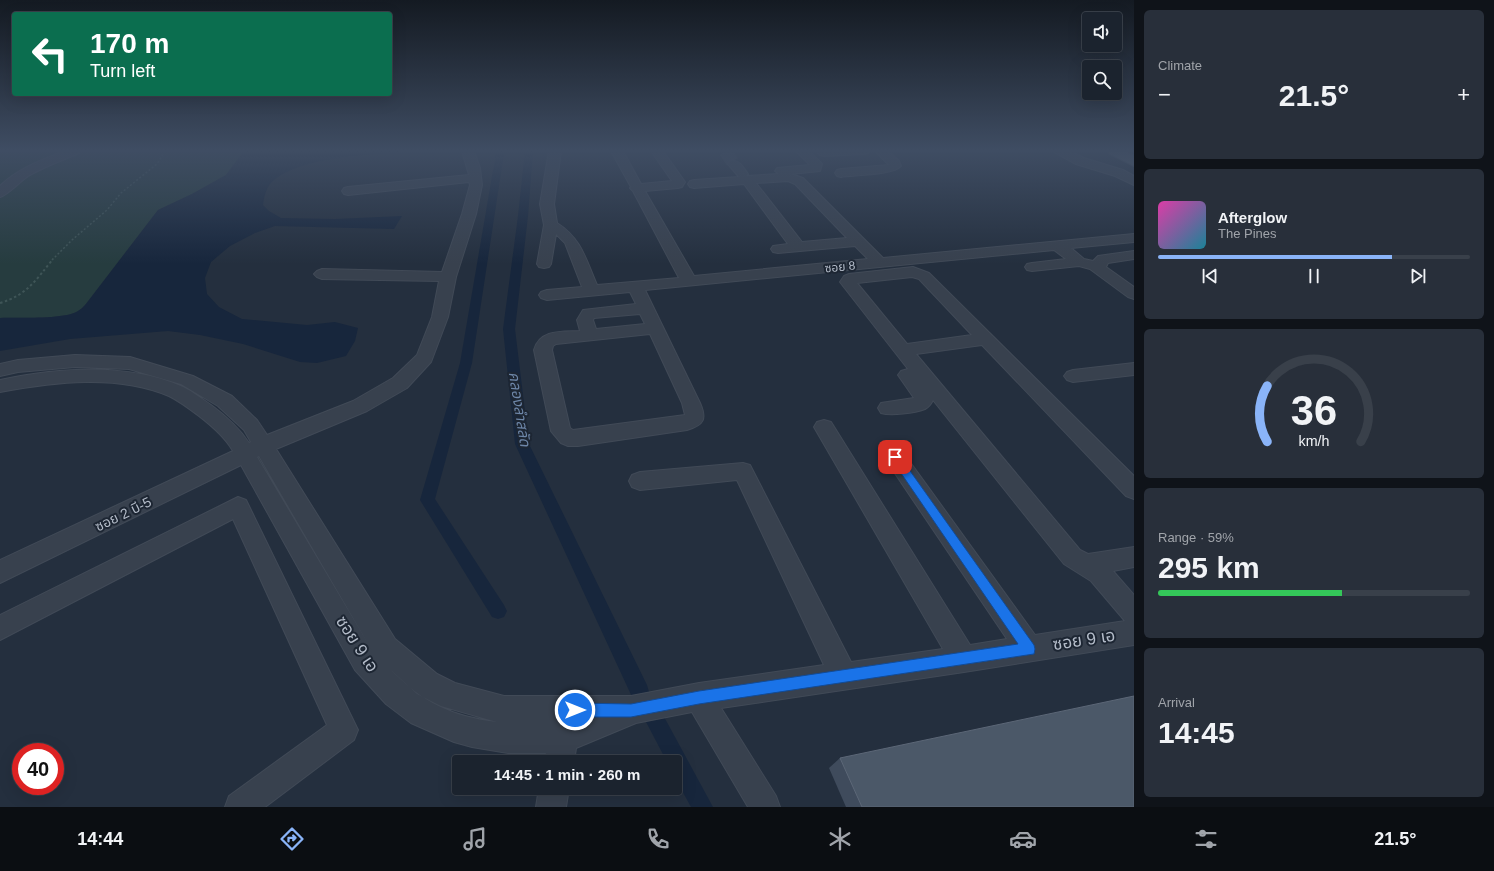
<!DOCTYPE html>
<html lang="en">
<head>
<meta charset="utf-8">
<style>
	body { margin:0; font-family:Arial,"Noto Sans Thai",sans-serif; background:#282f3a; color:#f1f3f6; height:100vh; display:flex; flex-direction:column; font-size:15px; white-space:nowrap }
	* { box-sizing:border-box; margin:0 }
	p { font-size:13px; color:#a0a4aa }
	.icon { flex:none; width:22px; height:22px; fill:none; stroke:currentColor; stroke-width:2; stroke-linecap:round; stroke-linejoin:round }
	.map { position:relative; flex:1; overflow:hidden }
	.drawer { display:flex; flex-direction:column; gap:10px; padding:10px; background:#0f1319; width:360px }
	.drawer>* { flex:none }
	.guide { position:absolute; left:12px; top:12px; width:380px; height:84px; border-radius:4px; box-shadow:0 4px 16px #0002,0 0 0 1px #39404a; background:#0b6e4f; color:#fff; overflow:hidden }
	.controls { position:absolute; left:1082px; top:12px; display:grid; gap:8px }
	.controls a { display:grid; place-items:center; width:40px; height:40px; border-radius:4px; background:#1b232e; box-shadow:0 4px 16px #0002,0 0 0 1px #39404a; font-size:20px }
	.speed { position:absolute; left:12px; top:743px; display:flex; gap:8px; font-size:20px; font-weight:700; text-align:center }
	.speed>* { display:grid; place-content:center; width:52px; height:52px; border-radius:50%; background:#1b232e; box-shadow:0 4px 16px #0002,0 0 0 1px #39404a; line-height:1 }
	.speed .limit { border:6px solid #d22; background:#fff; color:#111 }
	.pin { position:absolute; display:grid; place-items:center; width:34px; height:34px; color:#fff; margin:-17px; border-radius:8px; box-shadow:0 2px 6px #0006 }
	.me { position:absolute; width:44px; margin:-22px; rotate:90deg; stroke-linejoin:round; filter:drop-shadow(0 0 3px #0008) }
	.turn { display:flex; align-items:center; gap:14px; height:84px; padding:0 12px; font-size:18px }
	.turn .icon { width:52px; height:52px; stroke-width:2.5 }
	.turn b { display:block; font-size:28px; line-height:34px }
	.big { font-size:30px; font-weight:800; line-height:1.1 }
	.drawer .widget { flex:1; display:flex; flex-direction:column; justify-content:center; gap:6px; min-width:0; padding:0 14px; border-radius:6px; background:#282f3a }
	.drawer .dial { align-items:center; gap:0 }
	.dial svg { height:104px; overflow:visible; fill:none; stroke:#39404a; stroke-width:7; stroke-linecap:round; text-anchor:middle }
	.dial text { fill:#f1f3f6; stroke:none }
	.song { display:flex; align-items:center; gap:12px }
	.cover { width:48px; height:48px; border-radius:6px; background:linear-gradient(135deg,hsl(320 70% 55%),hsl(190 70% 35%)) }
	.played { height:4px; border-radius:2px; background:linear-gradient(90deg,#8ab4f8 75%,#39404a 75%) }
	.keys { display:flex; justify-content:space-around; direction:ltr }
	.heat { display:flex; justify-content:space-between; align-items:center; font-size:22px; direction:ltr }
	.charge { height:6px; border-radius:3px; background:linear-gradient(90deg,#34c759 59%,#39404a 0) }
	.trip { position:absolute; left:452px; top:755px; width:230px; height:40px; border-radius:4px; background:#1b232e; box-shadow:0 4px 16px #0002,0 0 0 1px #39404a; font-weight:800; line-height:40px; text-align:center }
	.tabs { display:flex; height:64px; justify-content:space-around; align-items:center; background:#0b0e12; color:#a0a4aa }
	.tabs .icon { width:28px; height:28px }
	.tabs .active { color:#8ab4f8 }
	.tabs b { font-size:18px; color:#f1f3f6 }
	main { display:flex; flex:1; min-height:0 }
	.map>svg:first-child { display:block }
	.green { fill:#263c3f }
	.water { fill:#17263c }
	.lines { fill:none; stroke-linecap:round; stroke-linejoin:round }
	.canal { fill:#17263c; fill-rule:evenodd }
	.minor-tunnel { stroke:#3a4453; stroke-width:13; stroke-dasharray:13 6; stroke-linecap:butt }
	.minor-casing { stroke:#414a57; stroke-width:2 }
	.major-casing { stroke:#414a57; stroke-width:2 }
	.path-far1 { stroke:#3f5557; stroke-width:1.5; stroke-dasharray:2 2; stroke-linecap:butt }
	.path { stroke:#3f5557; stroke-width:2; stroke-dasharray:2.5 2.5; stroke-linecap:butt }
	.minor { fill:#38414e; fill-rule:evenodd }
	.major { fill:#56606e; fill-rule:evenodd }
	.wall { fill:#3f4b5c }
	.building { fill:#4b5868; stroke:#5c6777 }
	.route { fill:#1a73e8; stroke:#114b97 }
	.labels { text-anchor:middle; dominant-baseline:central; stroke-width:4; stroke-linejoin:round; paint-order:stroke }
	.far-street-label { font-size:12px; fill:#b4bcc9; stroke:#1d2633 }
	.street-label { font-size:14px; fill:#b4bcc9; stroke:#1d2633 }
	.water-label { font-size:15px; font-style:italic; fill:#6d86a8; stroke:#1d2633 }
	.near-street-label { font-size:17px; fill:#b4bcc9; stroke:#1d2633 }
</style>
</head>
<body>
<main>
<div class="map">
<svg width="1134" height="807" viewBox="0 0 1134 807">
	<rect width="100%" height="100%" fill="#242f3e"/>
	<!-- green -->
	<path class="green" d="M0,151H244L226,175L192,194L158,210L89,300C86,304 82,309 78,311C64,320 18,317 0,318Z"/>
	<!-- water -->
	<path class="water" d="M244,151H414C377,154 302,156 274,180C267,185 264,196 263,205L269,211L281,218L335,219L402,216L394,229L275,226L255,233L230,246L211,262L205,278L207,294L219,307L242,319L307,325L335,322L358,328L355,341L346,356L317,363L300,362L243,344L200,335L168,331L70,339L0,351V318C18,317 64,320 78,311C82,309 86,304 89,300L158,210L192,194L226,175Z"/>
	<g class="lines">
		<!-- canal -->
		<g class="canal">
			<polygon points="495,151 503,151 504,153 472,363 435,499 504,605 507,611 504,617 498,619 492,617 420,500 460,363 496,153"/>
			<polygon points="525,151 533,151 528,216 515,329 529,444 647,685 649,692 647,699 640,701 633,699 515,444 503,329 518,216"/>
			<polygon points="655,710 662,713 713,807 691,807 675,778 675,762 667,762 645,720 648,713"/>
		</g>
		<!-- minor-tunnel -->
		<polyline class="minor-tunnel" points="725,151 734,164"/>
		<defs>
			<g id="minor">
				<path d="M65,151H81L79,153C63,160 46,166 30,175C21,180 8,195 0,197V186C18,168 42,160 65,151Z"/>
				<path d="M462,151H474L480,168L482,185L476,214L456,277L448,317L431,362L407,388L367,411L276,449L395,639L437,674L455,683L504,696H631L699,683L824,665L737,480L640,490L632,487L629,481L632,475L640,472L743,463L750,465L851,662L943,649L814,427L817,422L824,420L831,422L970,645L1007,639L888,463L885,457L888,451L895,449L902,451L1035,635L1125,621L1091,581L1064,564L933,400C931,404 929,407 925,409C915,413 891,416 881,413L878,408L881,403L914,398L898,375L901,371L908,369L840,282L844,276L849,274L913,267L929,273L1134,476V499L1126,496L982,345L916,354L1080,550L1088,554L1134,547V567L1113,571L1134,595V645L964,672L721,708L776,796L780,807H748L692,712L636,723L576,748L574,762H544L546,753H508L472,747L454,742L411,723L386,704L355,670L241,465L0,583V560L233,451C225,437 212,426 199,416C190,409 179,401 169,396C117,374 54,382 0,392V380C59,368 126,362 183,387C193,392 202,399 211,405C226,416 239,428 249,443L251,442L244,430L218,406L181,384L129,369L75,367L18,372L0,376V364L18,360L75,355L130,357L193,376L232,396L257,420L267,435L353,401L393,378L417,355L432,317L439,281L322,279L317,277L314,274L317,271L322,269L442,272L462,214L470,185L469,182L348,195L344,194L342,191L344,188L348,187L469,175ZM912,277L919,279L972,335L907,344L857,283ZM259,456L373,652L257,457ZM390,669L417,694L441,706L497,722C452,717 422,702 390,669Z"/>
				<path d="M549,151H561L554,204L557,223C582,239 586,260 597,285L679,278L633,191L630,188L631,187L611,151H623L641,184L672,181L651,151H663L685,182L682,187L678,188L645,191L694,276L868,259L855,246L778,253L773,252L771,249L773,246L788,244L744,184L694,188L690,187L688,184L690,181L694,180L739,177L728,164L730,161C739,159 743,167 748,174L746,176L779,174L775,171L777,168L810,165L796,151H809L822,164L820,171L791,174L803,178L883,258L1134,234V242L1071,248L1084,259L1093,261L1098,256L1134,251V259L1108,263L1106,267L1134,287V299L1128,297L1090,269L1079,266L1032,271L1027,270L1025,267L1027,264L1032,263L1066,259L1054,250L645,290L700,403C707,419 704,425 687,430L578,446H568L561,443L551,431L534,350C540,329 562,332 580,331L577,320L583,310L636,304L630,292L547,300L541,298L539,295L541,292L547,290L582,287L565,243L556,234L551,264L549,267L544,268L539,267L537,264L544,225L540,204ZM788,181L795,184L847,238L802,242L756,183ZM640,314L645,324L596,329L593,320L594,318ZM650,334L682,403L685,415L573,430L570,428L552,350L553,346L556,344Z"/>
				<polygon points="820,151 870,151 868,153 864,154 824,156 820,155 818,153"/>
				<path d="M875,151H888L899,161L901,166C894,175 853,175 841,177L837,176L835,173L837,170L841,169L889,165Z"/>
				<polygon points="1054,151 1069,151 1084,158 1123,170 1134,176 1134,185 1115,176 1076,164 1056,153"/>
				<polygon points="1134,363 1134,375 1073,382 1067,380 1064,376 1067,372 1073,370"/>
				<polygon points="238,497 246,500 358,730 354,740 265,807 225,807 229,796 327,725 233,519 0,640 0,615"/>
				<polygon points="539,788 569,788 566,807 536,807"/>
			</g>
			<polygon id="major" points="1108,151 1125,151 1134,156 1134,166 1110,154"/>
		</defs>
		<!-- minor casing -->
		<use href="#minor" class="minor-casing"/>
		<!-- major casing -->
		<use href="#major" class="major-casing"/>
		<!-- path-far1 -->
		<polyline class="path-far1" points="52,260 72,240 107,210 121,193 157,164 165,151"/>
		<!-- path -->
		<path class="path" d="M0,303C27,295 36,280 53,259"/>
		<!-- minor -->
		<use href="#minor" class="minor"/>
		<!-- major -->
		<use href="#major" class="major"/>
	</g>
	<!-- wall -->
	<polygon class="wall" points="840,758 1134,807 846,807 829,768"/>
	<!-- building -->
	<polygon class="building" points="1134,696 1134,807 862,807 840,758"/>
	<!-- sky -->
	<linearGradient id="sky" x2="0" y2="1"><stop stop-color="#141a22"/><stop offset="0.57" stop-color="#3f4d63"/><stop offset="1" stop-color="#3f4d63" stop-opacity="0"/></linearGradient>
	<rect width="1134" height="264" fill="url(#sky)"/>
	<!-- route -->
	<polygon class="route" points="895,453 898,454 1034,645 1035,649 1034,654 699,704 631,717 575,717 570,715 568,710 570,705 575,703 631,704 699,691 1018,644 892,460 890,457 892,454"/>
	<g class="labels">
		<!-- far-street labels -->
		<g class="far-street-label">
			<text transform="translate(840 267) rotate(-6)">ซอย 8</text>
		</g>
		<!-- street labels -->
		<g class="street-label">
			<text transform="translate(123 514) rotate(-26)">ซอย 2 บี-5</text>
		</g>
		<!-- water labels -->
		<g class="water-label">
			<text transform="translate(520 409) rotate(81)">คลองลำสลัด</text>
		</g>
		<!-- near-street labels -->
		<g class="near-street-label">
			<text transform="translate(1084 640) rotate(-9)">ซอย 9 เอ</text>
			<text transform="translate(357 644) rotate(57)">ซอย 9 เอ</text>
		</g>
	</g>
</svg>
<div class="controls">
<a><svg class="icon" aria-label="sound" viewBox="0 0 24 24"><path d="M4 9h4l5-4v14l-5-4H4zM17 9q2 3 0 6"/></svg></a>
<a><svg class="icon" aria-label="search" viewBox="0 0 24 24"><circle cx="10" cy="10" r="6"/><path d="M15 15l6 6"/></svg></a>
</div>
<div class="speed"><div class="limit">40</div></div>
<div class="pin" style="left:895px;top:457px;background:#d93025"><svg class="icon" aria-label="arrive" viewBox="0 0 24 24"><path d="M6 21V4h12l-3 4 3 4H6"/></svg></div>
<svg class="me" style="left:575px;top:710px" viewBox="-20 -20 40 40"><circle r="17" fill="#1a73e8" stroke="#fff" stroke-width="3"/><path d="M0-11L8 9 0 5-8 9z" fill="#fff"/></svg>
<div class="trip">14:45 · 1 min · 260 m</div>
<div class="guide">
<div class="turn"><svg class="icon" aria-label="left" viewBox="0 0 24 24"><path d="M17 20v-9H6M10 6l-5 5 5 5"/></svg><div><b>170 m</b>Turn left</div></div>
</div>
</div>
<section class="drawer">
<div class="widget"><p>Climate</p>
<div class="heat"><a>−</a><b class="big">21.5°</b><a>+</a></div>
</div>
<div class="widget">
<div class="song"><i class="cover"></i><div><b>Afterglow</b><p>The Pines</p></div></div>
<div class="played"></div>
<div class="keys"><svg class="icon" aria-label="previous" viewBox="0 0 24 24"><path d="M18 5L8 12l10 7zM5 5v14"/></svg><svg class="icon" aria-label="pause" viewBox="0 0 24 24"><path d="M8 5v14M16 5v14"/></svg><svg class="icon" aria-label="next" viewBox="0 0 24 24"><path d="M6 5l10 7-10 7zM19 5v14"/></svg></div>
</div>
<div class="widget dial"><svg viewBox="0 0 100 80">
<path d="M14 69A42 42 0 1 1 86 69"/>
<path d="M14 69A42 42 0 0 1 14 26" stroke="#8ab4f8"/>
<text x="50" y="56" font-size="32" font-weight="700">36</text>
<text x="50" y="72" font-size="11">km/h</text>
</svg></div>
<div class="widget"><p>Range · 59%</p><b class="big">295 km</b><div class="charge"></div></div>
<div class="widget"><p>Arrival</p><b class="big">14:45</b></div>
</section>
</main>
<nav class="tabs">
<b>14:44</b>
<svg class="icon active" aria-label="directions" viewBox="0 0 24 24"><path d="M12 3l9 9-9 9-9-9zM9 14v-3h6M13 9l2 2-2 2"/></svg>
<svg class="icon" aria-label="music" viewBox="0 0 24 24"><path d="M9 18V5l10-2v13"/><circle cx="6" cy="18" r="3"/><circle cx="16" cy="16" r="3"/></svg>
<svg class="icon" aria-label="phone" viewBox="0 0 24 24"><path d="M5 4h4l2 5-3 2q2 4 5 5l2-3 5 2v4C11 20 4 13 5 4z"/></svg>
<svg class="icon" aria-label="climate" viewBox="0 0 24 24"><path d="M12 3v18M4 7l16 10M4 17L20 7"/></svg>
<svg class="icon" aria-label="car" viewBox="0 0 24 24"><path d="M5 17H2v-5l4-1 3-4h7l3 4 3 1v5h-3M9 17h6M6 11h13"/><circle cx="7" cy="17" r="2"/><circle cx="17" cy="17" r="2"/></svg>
<svg class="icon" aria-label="filters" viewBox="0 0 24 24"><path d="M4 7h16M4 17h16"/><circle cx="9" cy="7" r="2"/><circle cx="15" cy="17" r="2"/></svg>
<b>21.5°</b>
</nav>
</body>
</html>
